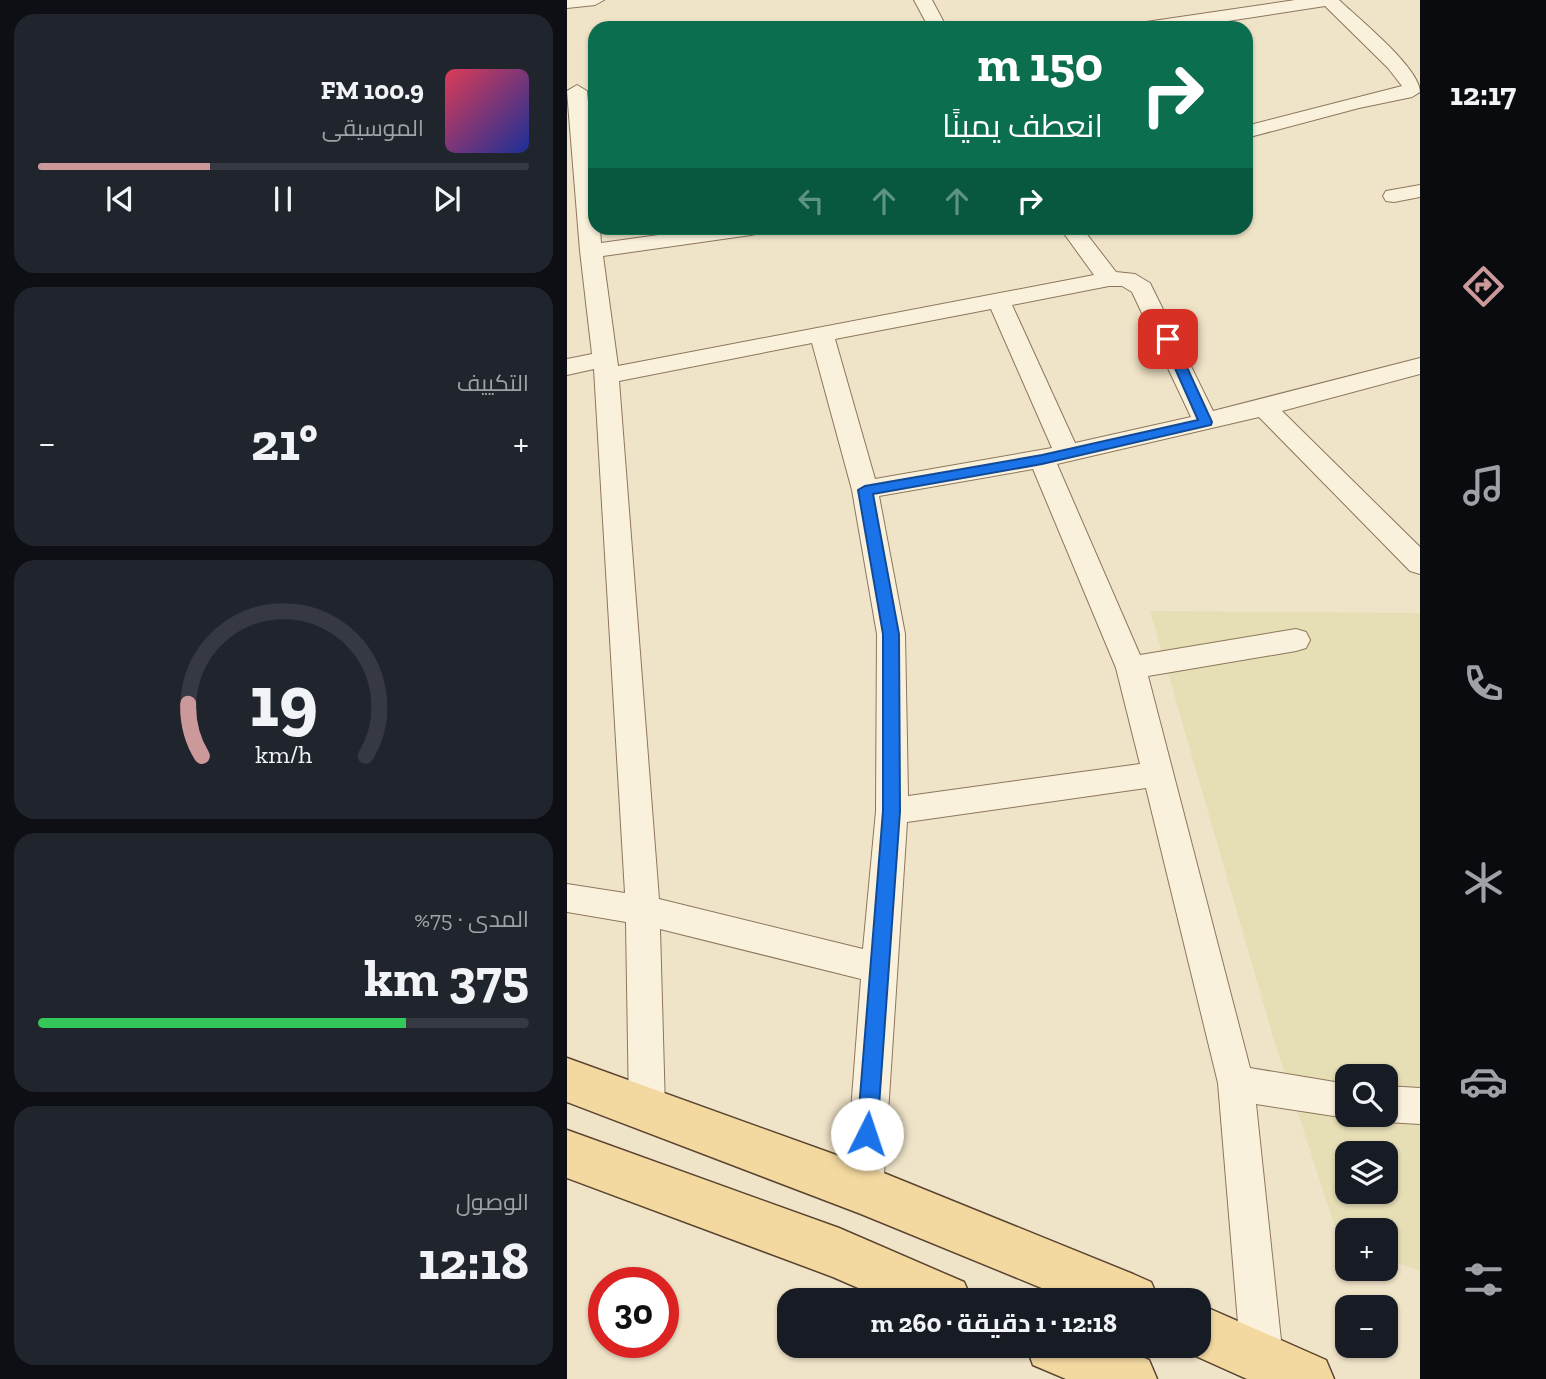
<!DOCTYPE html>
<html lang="ar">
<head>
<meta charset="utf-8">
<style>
	body { margin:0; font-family:"Zilla Slab",Cairo,serif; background:#20242c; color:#f1f3f6; direction:rtl; height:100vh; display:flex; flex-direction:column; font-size:26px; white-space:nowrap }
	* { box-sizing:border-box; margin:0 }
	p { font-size:23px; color:#9ea1a6 }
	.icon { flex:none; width:38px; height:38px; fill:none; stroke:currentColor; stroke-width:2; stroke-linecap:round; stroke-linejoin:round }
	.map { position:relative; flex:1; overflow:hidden; direction:ltr }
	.panel { display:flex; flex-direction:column; gap:14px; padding:14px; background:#0d0f14; width:567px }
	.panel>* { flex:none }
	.banner { position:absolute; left:21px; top:21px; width:665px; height:214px; border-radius:21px; box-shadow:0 2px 5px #0004; direction:rtl; background:#0b6e4f; color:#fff; overflow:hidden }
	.fabs { position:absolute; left:768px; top:1064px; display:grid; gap:14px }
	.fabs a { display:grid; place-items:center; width:63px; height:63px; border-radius:14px; background:#171b24; box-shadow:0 2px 5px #0004; font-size:35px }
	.speed { position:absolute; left:21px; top:1267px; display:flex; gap:14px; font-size:35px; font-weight:700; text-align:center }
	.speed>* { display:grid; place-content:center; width:91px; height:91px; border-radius:50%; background:#171b24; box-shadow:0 2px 5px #0004; line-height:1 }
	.speed .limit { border:10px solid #d22; background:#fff; color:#111 }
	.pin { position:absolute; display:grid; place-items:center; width:60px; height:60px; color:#fff; margin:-30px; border-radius:14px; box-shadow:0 4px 10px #0006 }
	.me { position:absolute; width:77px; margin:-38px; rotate:4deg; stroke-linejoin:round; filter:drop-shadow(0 0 5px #0008) }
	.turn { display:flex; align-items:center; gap:24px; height:147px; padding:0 35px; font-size:32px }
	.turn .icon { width:91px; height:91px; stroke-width:2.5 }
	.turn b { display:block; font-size:49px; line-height:60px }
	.lanes { display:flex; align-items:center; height:66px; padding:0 35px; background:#0003; justify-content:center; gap:35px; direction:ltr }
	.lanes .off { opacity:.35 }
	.big { font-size:52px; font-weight:700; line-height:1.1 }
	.panel .card { flex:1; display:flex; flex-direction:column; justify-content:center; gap:10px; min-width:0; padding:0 24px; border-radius:21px; background:#20242c }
	.panel .dial { align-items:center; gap:0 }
	.dial svg { height:182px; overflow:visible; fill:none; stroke:#363941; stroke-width:7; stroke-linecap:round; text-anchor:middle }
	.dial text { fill:#f1f3f6; stroke:none }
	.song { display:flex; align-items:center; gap:21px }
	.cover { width:84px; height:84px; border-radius:10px; background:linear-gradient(135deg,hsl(350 70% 55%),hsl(230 70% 35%)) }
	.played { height:7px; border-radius:4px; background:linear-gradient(90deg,#cc999b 35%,#363941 35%) }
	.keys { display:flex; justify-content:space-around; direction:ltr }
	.heat { display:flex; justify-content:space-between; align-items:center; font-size:38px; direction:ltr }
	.charge { height:10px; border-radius:5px; background:linear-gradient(90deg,#34c759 75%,#363941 0) }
	.trip { position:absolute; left:210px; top:1288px; width:434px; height:70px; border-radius:21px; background:#171b24; box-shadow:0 2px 5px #0004; font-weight:700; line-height:70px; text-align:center; direction:rtl }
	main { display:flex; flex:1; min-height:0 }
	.tabs { display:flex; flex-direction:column; width:126px; justify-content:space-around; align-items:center; background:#090b0e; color:#9ea1a6 }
	.tabs .icon { width:49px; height:49px }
	.tabs .current { color:#cc999b }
	.tabs b { font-size:32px; color:#f1f3f6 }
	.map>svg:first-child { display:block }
	.farmland { fill:#e6deb5; fill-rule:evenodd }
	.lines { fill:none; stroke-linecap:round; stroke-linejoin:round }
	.minor-casing { stroke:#8d765c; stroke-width:2 }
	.primary-casing { stroke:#5b4430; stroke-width:3 }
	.minor { fill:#faf1dc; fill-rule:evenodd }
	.primary { fill:#f3d9a0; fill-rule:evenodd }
	.route { fill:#1a73e8; stroke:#114b97; stroke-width:2 }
</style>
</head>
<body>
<main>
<nav class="tabs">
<b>12:17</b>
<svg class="icon current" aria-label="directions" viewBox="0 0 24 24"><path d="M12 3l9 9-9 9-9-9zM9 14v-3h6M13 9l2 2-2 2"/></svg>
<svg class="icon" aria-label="music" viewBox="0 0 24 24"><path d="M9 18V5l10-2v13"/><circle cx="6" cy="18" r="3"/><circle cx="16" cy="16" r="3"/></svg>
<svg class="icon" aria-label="phone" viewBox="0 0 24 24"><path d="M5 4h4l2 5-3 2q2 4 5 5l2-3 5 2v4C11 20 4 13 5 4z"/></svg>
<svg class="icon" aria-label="climate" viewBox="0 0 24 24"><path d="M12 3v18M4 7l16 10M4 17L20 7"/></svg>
<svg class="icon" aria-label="car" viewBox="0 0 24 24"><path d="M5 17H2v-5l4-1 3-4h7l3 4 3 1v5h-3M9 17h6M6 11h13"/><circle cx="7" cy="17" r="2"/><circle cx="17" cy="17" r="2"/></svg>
<svg class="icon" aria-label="filters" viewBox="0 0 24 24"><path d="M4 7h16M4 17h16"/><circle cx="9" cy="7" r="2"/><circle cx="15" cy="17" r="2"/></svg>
</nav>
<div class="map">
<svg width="853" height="1379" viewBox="0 0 853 1379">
	<rect width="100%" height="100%" fill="#f0e4c8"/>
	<!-- farmland -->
	<path class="farmland" d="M583,611L853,613V1271L819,1259V1230H780V1244L773,1242L707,1040ZM780,1076H819V1115H780ZM780,1153H819V1192H780Z"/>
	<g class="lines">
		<defs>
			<g id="minor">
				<polygon points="0,0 37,0 28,5 0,8"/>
				<polygon points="347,0 365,0 380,28 362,28"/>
				<path d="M728,0H772C791,18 853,68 853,92L845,97L792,108L679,138V126L835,86L821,68L758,6L615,28H570L579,22Z"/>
				<path d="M10,85L20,91L28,177V228H33L34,243L142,228H195L192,233L184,235L36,256L51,366L527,275L493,228H515L549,272L568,274L583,283L646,411L853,358V374L715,411L853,547V574L843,571L692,417L490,464L573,655L729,629L739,632L743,640L739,648L729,651L581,676L683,1068L780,1084V1115H789L780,1118L689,1104L716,1359L710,1374L697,1379L680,1374L674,1359L651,1083L579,788L340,822L316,1190L311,1203L297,1209L283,1203L278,1190L294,979L93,929L98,1109L93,1121L80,1127L67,1121L62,1109L59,922L0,912V884L58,893L27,369L0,375V359L25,354L13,251L0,91ZM542,286H555L565,292L624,417L508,443L445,305ZM424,309L485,448L308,479L268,339ZM245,343L285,490L310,634L309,811L296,949L92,899L52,381ZM466,469L549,668L573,764L341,796L338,634L312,496Z"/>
				<polygon points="853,185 853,197 827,202 819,201 816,196 819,191"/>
				<polygon points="819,1086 853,1088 853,1124 819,1122 806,1116 819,1115"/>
			</g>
			<g id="primary">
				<polygon points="0,1058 297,1165 566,1274 584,1282 592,1300 504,1300 294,1214 0,1102"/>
				<polygon points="0,1130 272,1228 397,1282 405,1300 319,1300 266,1277 0,1178"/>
				<polygon points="632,1304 759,1360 767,1379 680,1379 613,1349 612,1346 632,1346"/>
				<polygon points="459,1346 548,1346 582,1360 590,1379 499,1379 466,1365"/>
			</g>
		</defs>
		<!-- minor casing -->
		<use href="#minor" class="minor-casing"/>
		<!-- primary casing -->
		<use href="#primary" class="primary-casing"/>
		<!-- minor -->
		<use href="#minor" class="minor"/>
		<!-- primary -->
		<use href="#primary" class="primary"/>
	</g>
	<!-- route -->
	<polygon class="route" points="601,335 607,339 645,422 644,425 475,464 306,494 332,634 333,811 310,1134 308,1141 300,1144 293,1141 290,1134 316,811 316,634 291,490 298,486 475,455 631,420 595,339"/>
</svg>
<div class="fabs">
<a><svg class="icon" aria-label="search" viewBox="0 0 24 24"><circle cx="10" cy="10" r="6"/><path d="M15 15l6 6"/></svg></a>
<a><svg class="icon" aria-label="layers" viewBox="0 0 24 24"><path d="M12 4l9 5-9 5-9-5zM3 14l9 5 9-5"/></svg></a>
<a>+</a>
<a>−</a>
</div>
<div class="speed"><div class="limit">30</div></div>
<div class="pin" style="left:601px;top:339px;background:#d93025"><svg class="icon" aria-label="arrive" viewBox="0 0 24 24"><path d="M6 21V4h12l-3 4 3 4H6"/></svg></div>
<svg class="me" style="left:300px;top:1134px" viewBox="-20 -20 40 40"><circle r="19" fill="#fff"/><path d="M0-13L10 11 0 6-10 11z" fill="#1a73e8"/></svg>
<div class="trip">12:18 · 1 دقيقة · 260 m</div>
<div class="banner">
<div class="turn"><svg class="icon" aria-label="right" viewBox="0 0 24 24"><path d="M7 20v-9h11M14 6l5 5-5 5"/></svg><div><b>150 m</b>انعطف يمينًا</div></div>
<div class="lanes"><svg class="icon off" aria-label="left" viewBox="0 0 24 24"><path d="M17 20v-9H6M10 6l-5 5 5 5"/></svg><svg class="icon off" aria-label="ahead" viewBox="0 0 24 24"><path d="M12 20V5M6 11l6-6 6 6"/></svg><svg class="icon off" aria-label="ahead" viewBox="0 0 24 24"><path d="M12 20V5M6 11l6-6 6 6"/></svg><svg class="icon" aria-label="right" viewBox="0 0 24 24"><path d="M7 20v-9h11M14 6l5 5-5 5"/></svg></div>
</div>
</div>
<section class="panel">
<div class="card">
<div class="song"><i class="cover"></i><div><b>100.9 FM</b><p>الموسيقى</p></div></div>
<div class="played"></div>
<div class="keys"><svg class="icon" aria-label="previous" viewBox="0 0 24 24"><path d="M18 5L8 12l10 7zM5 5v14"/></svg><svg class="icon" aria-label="pause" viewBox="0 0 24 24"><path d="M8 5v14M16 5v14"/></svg><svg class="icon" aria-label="next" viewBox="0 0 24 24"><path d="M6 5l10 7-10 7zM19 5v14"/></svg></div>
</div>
<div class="card"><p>التكييف</p>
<div class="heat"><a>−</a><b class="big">21°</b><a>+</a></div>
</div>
<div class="card dial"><svg viewBox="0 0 100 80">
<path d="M14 69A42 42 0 1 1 86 69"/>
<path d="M14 69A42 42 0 0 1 8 46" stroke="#cc999b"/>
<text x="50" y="56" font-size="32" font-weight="700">19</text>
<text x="50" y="72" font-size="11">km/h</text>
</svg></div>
<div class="card"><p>المدى · 75%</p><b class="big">375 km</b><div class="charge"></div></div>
<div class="card"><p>الوصول</p><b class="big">12:18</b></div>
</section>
</main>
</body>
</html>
